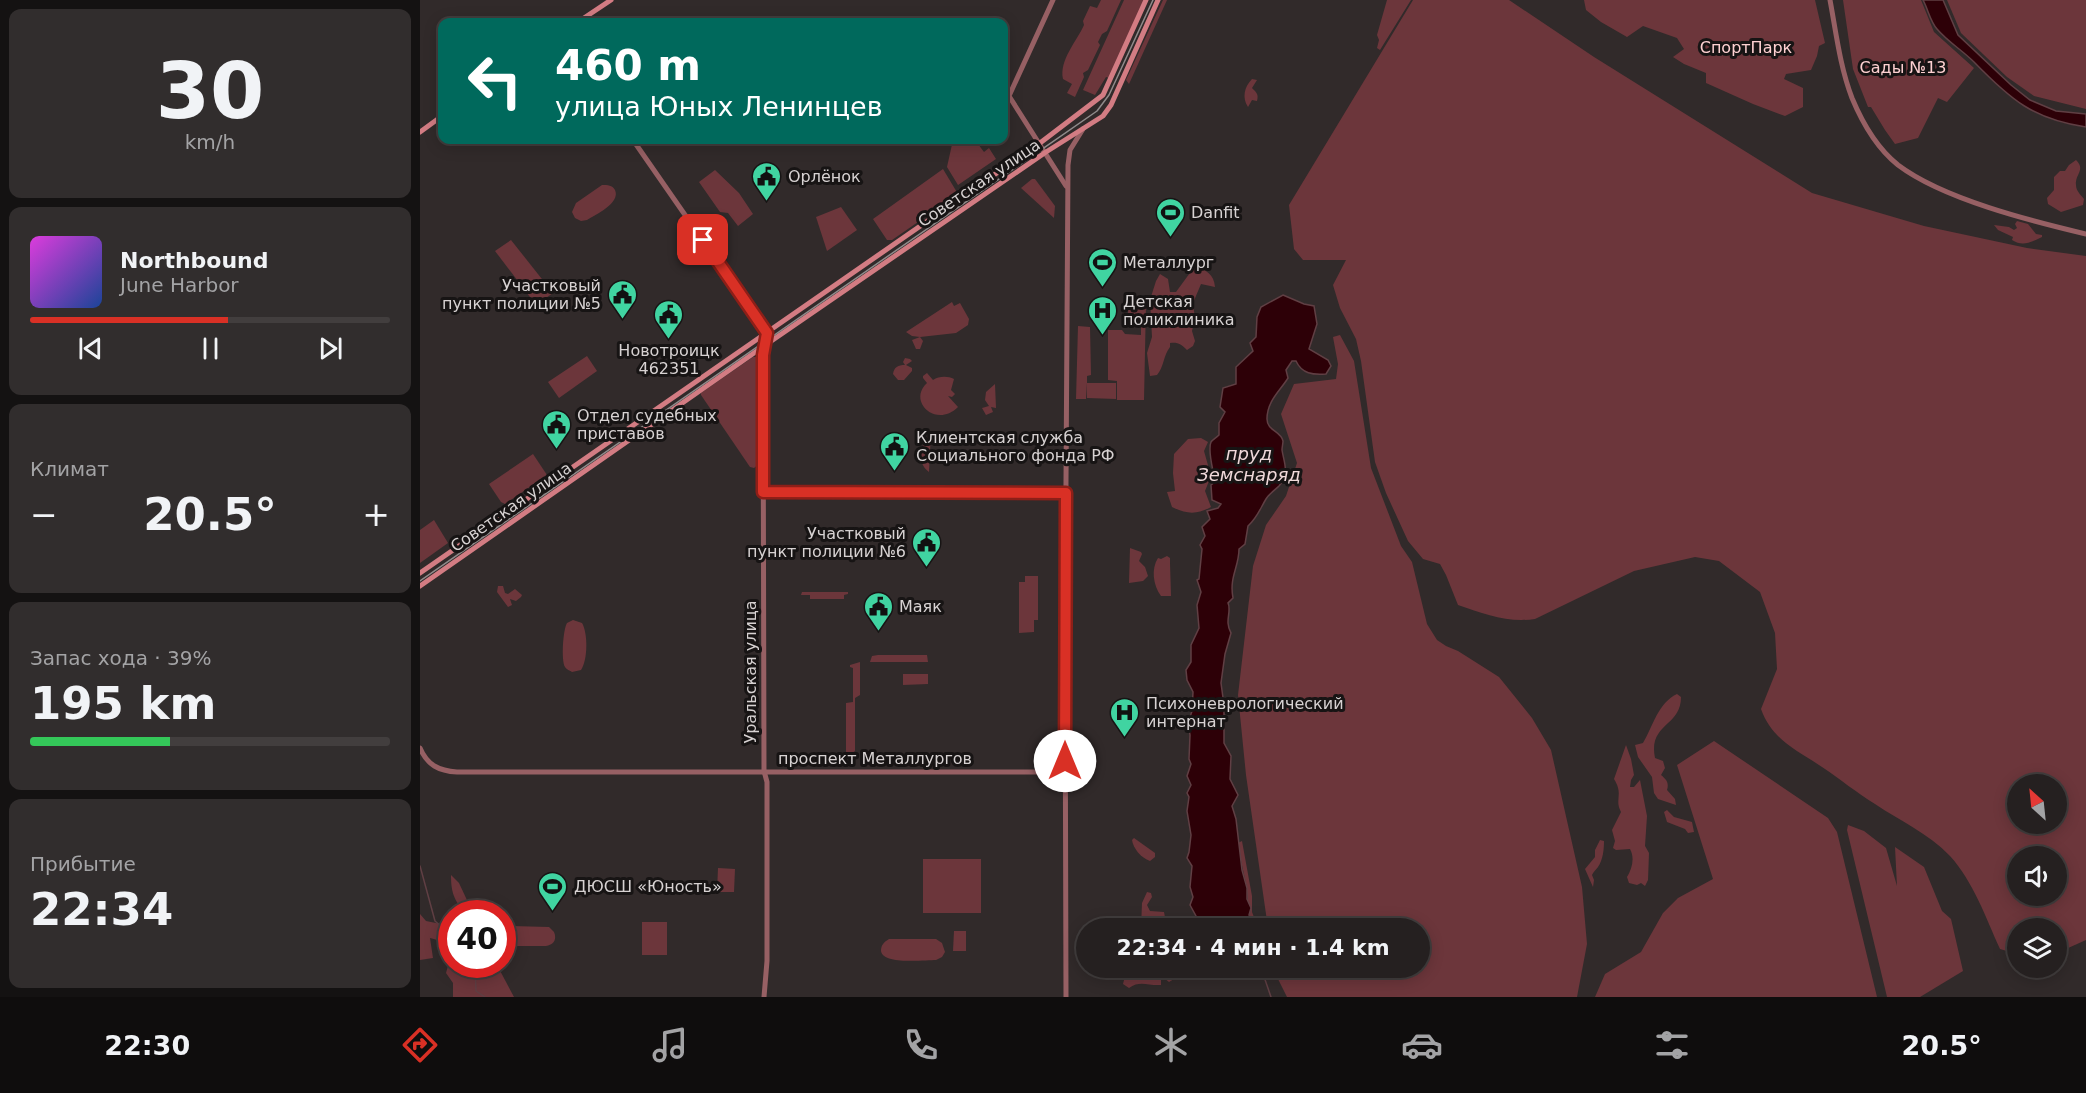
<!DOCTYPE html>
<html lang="ru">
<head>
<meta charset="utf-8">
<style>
	body { margin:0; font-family:"DejaVu Sans",sans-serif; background:#312d2d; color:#f1f3f6; height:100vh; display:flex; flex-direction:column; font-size:22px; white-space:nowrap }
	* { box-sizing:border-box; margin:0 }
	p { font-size:20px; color:#a3a3a5 }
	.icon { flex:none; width:33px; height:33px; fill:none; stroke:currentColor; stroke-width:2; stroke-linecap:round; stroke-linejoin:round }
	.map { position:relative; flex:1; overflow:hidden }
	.side { display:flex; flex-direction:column; gap:9px; padding:9px; background:#141212; width:420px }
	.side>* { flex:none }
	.banner { position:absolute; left:18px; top:18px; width:570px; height:126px; border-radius:12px; box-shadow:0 3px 15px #0003,0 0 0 2px #423e3e; background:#00695c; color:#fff; overflow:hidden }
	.needle { width:39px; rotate:333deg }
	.buttons { position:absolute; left:1587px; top:774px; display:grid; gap:12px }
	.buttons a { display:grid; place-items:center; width:60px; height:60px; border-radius:50%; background:#252020; box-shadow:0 3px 15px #0003,0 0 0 2px #423e3e; font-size:30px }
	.speed { position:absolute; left:18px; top:900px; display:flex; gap:12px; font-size:30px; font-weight:700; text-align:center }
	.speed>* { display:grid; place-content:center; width:78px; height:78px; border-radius:50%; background:#252020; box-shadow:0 3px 15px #0003,0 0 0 2px #423e3e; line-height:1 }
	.speed .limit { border:9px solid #d22; background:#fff; color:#111 }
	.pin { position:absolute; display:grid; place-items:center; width:51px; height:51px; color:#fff; margin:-26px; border-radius:12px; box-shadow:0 3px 9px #0006 }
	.me { position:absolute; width:66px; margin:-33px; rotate:0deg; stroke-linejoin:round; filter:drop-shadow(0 0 4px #0008) }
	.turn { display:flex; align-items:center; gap:21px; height:126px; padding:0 18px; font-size:27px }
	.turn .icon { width:78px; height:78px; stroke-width:2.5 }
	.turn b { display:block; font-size:42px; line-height:51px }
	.big { font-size:45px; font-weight:700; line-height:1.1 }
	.side .card { flex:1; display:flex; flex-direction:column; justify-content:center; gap:9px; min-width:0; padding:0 21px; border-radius:12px; background:#312d2d }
	.side .dial { align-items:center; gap:0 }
	.dial b { font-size:78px; line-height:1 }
	.song { display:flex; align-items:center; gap:18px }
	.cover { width:72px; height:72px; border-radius:9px; background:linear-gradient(135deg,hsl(300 70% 55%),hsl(220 70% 35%)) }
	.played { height:6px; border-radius:3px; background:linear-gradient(90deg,#d93025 55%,#423e3e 55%) }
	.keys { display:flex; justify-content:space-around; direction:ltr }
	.heat { display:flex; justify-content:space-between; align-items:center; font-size:33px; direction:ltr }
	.charge { height:9px; border-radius:4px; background:linear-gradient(90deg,#34c759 39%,#423e3e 0) }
	.trip { position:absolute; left:656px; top:918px; width:354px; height:60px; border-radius:30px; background:#252020; box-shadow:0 3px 15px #0003,0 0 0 2px #423e3e; font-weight:700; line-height:60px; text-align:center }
	.tab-bar { display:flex; height:96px; justify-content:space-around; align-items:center; background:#0f0d0d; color:#a3a3a5 }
	.tab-bar .icon { width:42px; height:42px }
	.tab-bar .on { color:#d93025 }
	.tab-bar b { font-size:27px; color:#f1f3f6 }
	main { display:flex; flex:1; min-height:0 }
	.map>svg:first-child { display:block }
	.green { fill:#6c363b; fill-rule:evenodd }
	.water { fill:#2d0007; stroke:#603f44; stroke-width:1.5 }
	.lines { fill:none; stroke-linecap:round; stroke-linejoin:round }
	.stream { stroke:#603f44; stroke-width:1.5 }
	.tertiary { stroke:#976064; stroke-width:5 }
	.secondary { stroke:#d37c83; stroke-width:5 }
	.tram { stroke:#908b8b; stroke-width:1.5 }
	.route-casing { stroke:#8d1f18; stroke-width:15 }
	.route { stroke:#d93025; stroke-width:10 }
	.labels { text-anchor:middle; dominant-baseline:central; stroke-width:6; stroke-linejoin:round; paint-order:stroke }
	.park-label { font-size:16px; fill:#fed1d2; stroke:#171414 }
	.poi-label { font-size:16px; fill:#d7d2d2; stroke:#171414; text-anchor:start }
	.street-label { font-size:16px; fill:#d7d2d2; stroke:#171414 }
	.water-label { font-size:18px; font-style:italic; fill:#f0d9da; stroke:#171414 }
</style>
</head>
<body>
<main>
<section class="side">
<div class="card dial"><b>30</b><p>km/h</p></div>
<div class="card">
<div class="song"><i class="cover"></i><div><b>Northbound</b><p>June Harbor</p></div></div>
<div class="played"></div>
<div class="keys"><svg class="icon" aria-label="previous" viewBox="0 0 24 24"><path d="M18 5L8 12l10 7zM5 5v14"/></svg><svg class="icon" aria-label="pause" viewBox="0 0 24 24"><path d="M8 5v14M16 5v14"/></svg><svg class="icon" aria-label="next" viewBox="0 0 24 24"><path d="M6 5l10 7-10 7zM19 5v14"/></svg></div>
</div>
<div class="card"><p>Климат</p>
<div class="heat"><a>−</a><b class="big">20.5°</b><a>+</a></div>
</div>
<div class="card"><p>Запас хода · 39%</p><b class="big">195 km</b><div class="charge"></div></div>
<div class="card"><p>Прибытие</p><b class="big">22:34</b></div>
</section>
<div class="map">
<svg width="1666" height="997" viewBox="0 0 1666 997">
	<rect width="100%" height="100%" fill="#312a2a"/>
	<!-- green -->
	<g class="green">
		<path d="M681,0H701L687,31L682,34L678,42L680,45L668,70L663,73L664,77L655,97L647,93L652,84L643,79C639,60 657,41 664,25L663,21L670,6L677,8Z"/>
		<polygon points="704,0 724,0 689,78 686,77 675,95 663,90"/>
		<polygon points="743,0 747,0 709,84 706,80"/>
		<polygon points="967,0 991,0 960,50 957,48 959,40 957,35"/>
		<path d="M993,0H1089L1174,57L1392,193L1504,226L1607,248L1666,256V940L1637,953L1636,928H1598L1597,954L1580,949C1566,918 1553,881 1530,856C1508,833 1480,821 1455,804C1437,793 1420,779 1402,767C1377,750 1352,740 1341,709L1357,669L1355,633L1340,592L1299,561L1275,557L1214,571L1115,619C1088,623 1064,614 1038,605L1026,575L1020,564L1003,559L988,541L966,493L955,462L941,361L936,339L920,308L913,285L926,260H883L874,249L869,205ZM1598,784H1636V824H1598ZM1598,856H1636V896H1598Z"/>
		<polygon points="1164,0 1395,0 1405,43 1399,46 1397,56 1391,70 1366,74 1364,79 1383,88 1383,107 1365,116 1333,104 1286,83 1286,73 1264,64 1253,57 1264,49 1257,38 1223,26 1207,37 1181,22 1166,10"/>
		<polygon points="1423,0 1501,0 1514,32 1554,68 1527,102 1518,98 1498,138 1475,144 1465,130 1451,107 1448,107 1433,69"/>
		<polygon points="1527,0 1666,0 1666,109 1614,96 1587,77 1541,33"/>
		<path d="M832,79L837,80L832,88C836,92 839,94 837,101L832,100L828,107C822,98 824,87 832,79Z"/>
		<polygon points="533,140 555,140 564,152 569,148 576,159 538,185 527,167"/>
		<path d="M1656,160C1666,170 1655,174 1656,185C1656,191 1661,195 1664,199L1663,205L1641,212L1628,204L1627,198L1634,190V177L1640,171H1645L1649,165Z"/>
		<polygon points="523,169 538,194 511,213 507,211 498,217 498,222 472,240 467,240 453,219"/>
		<polygon points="295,170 319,193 333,214 318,226 308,213 300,212 279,182"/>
		<polygon points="612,179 615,179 635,206 634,218 601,188"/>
		<path d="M182,185C188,185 192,185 195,190C201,203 175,215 167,220L161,221L155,218L152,212L156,203Z"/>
		<polygon points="421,207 437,230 407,251 396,217"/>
		<path d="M1597,221L1608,224L1616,234L1622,235V237C1611,242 1603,247 1592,240L1593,237L1578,230L1574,225L1589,227L1594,230L1597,228L1595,224Z"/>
		<polygon points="91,240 133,293 116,305 75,251"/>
		<path d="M775,266C786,270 794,274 795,287L781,284L773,303L775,319L772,331L775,341L773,346L767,350C761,344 758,342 750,343V347C743,356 744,367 737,375L730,376L727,353L732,337L730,300L736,281L740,274L748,279L750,292H756Z"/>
		<polygon points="532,302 534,306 540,303 549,319 548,325 536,333 500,337 503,341 500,349 496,349 492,340 500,337 492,336 486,332"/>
		<polygon points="709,302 726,303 724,400 697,400 697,381 688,380 688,330 702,330 705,334 721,335 721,326 703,325 703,313 708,313"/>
		<polygon points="658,326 670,327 671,375 667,376 667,383 696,383 696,399 667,398 667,383 666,399 656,399"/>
		<polygon points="920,335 934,361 951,468 981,546 992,562 1007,624 1017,640 1026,646 1038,651 1079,677 1112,718 1131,750 1162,887 1167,944 1157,997 867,997 856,975 855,968 999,968 999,928 848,928 826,775 818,695 833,566 846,525 866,496 877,463 861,414 874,384 916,379 918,364 913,337"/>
		<polygon points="167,356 177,371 139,398 128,382"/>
		<polygon points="333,357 338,357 340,359 340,463 334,468 330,467 281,395 281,393"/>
		<path d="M485,358L490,359L492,361L486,365L492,368V371L484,380H478L473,374C474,367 478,365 485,365L483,362Z"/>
		<path d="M507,373L513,380C519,376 528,376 534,379L531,390L535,394L532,397L528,396L538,407C516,429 487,401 507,383L503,378V376Z"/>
		<polygon points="575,384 576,408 571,407 573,412 566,415 562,408 569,406 565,400 566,392"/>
		<path d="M511,432L509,472C495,462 501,444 511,432Z"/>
		<path d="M781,438L788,442L784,451L791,476L785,491L791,507C776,515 767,514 752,507L747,492L755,491L753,473L754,454L768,439Z"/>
		<polygon points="113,454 127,475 85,504 81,502 69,484"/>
		<polygon points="14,520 28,543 0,563 0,530"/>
		<polygon points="710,548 721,552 722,554 719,561 725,567 728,576 723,581 709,583"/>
		<path d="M747,556L750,558V563L751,596H741C733,585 731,569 738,558L741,559Z"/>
		<polygon points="605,576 618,576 618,620 614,620 614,632 599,633 599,582 605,582"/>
		<polygon points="78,586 83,586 85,593 88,594 95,589 102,595 101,597 96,601 90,599 92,605 88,607 77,592"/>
		<polygon points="382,592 428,592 428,594 424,595 424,599 390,599 390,595 381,595"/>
		<path d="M153,620L162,623C168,633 168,660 161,670L152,672C149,670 147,670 145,667C141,660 143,630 147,623Z"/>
		<polygon points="458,655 507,655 508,662 450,662 452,656"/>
		<polygon points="440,662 440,695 435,698 435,751 429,756 426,756 426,703 433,702 433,668 430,667 430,665"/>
		<polygon points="483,674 508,674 508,684 483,685"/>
		<path d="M1257,694L1261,697C1261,727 1228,723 1235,758L1243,761L1245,768L1241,775C1247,780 1249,783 1247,790L1255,799L1256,805L1238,799L1234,793L1232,777L1218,757L1215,745L1223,743C1233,726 1238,703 1257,694Z"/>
		<polygon points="1294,741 1408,818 1417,832 1457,997 1175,997 1185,974 1221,952 1243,913 1258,898 1293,879 1257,765"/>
		<path d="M1206,745L1211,759L1214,775L1211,780L1210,787H1214L1220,780L1227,816L1225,846L1229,853L1228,880L1225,886L1221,883L1217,885L1209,883L1207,877C1212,869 1215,858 1210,849L1196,850L1193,848L1195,841L1192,830L1201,812C1194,799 1204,795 1194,779Z"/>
		<polygon points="1247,810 1254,817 1272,822 1274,832 1268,833 1265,829 1247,822 1244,812"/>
		<polygon points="1428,825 1444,831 1466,848 1477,886 1475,847 1504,867 1522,911 1531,919 1543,971 1500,997 1467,997 1427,830"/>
		<path d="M714,838L735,853V857L730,861C721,858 713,848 712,840Z"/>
		<path d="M1180,840L1184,841C1184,849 1183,860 1178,867C1176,870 1173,872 1172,875L1174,880L1173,887L1165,869L1175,857V850Z"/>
		<polygon points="822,841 832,896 832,912 838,928 834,928 829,915 827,888 818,847 818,843"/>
		<rect x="503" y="859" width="58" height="54"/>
		<polygon points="298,868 315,869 314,892 297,892"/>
		<path d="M31,875L39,883L53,913H44C34,899 31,893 31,875Z"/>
		<polygon points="727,892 731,893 732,897 727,905 730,911 744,912 747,928 721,928 722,903"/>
		<polygon points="0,914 6,921 31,926 31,933 21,941 10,938 13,958 0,960"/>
		<rect x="222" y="922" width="25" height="33"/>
		<path d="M91,926L129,927L134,932C137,939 134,945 126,946H92L84,942L83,934L86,929Z"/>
		<polygon points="534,931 546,931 546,951 533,951"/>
		<path d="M469,939H516L522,943L525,952L522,957L516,960C505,960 463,965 461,951C461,945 464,942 469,939Z"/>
		<polygon points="31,955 32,964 77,965 94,997 33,997 33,983 26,973"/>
		<path d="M700,968H748L754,979L749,982L744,978L741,979V985C728,986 720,980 709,988L703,984L704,980Z"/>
	</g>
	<!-- water -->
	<g class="water">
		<path d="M1503,0H1523L1538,35L1591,85L1610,100L1636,111L1666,114V127C1613,119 1591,100 1554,62C1542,50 1528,42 1517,29C1510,21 1508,9 1503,0Z"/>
		<path d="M863,295L884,304L894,306L897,324L889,349L908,360L911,366L906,374C893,375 882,374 876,361H872L866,370L868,378C860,391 847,401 847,419C847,431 861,431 863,441C863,444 862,447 862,450C864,463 870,473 859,486C855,490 849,494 846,499C840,509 837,518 828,526L825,544L819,549C819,567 809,577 813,598L808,603C812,611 804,621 811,633L805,654L801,683L804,705V743L811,756L810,779L818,795L812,806L816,819L822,870L827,888V899L831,908L829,915L834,928H778L776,916L770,905L773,897L770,887L772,866L767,858L769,852L771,835L767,811L769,797L767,793L771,785L767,776L771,764L769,759L770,735L768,723L772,711L773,692L767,680L766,670L771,662V645L779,628L777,605L781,592L777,580L779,579L782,549L780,545L785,536L782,527L790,519L787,511L798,508L801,504L792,500L791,485L795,482C794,472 787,451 791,442C793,439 796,438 799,435V423L805,412L800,407L803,388L816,384V367L833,351L830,343L836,337L837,317L841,307Z"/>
	</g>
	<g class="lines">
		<!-- stream -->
		<g class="stream">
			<polyline points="0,866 15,921 32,936"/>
			<polyline points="55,964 56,991 65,997"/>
			<polyline points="841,968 851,997"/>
		</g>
		<!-- tertiary -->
		<g class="tertiary">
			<polyline points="633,0 589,96 646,186"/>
			<path d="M1410,0C1416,32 1420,67 1432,98C1442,122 1458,149 1478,165C1523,199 1611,221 1666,234"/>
			<polyline points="213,140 347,333 343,355 344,771 347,782 347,961 344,997"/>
			<polyline points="343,492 646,493"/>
			<path d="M0,748C7,765 19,771 37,772H645"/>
			<polyline points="646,997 645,640 648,165 650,150 663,129"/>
		</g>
		<!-- secondary -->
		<g class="secondary">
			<polyline points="158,22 191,0"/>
			<polyline points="0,132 22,116"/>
			<polyline points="0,573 620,143 683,95 726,0"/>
			<polyline points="0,586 344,346 626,152 683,116 691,105 738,0"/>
		</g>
		<!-- tram -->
		<polyline class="tram" points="0,581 677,111 689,95 733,0"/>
	</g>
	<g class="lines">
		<defs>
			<polyline id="route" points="283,240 347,333 343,355 343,492 646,493 645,761"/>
		</defs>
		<!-- route casing -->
		<use href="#route" class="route-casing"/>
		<!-- route -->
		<use href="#route" class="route"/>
	</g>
	<!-- icons -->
	<defs>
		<symbol id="civic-pin" viewBox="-11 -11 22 30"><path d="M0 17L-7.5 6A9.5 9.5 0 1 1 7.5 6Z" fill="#40d4a1" stroke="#171414"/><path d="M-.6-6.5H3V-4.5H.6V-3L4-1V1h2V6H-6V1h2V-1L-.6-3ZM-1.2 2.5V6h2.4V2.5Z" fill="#111"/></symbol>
		<symbol id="stadium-pin" viewBox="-11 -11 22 30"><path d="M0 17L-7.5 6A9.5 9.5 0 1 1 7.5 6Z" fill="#40d4a1" stroke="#171414"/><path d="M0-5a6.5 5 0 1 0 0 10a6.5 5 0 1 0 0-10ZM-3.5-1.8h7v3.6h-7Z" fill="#111"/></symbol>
		<symbol id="hospital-pin" viewBox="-11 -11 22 30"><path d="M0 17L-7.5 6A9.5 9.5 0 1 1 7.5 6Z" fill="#40d4a1" stroke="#171414"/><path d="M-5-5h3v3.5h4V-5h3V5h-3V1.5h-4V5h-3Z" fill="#111"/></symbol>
	</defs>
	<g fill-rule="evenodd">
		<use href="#civic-pin" x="330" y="160" width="33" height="45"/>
		<use href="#stadium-pin" x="734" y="196" width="33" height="45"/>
		<use href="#stadium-pin" x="666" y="246" width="33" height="45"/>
		<use href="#civic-pin" x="186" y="278" width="33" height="45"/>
		<use href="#hospital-pin" x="666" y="294" width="33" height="45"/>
		<use href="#civic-pin" x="232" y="298" width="33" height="45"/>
		<use href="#civic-pin" x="120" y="408" width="33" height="45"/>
		<use href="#civic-pin" x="458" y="430" width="33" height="45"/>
		<use href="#civic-pin" x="490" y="526" width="33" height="45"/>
		<use href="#civic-pin" x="442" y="590" width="33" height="45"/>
		<use href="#hospital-pin" x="688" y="696" width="33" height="45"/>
		<use href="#stadium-pin" x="116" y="870" width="33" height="45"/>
	</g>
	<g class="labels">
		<!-- park labels -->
		<g class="park-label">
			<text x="1326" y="47">СпортПарк</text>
			<text x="1483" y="67">Сады №13</text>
		</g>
		<!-- poi labels -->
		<g class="poi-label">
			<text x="368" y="176">Орлёнок</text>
			<text x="771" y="212">Danfit</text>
			<text x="703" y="262">Металлург</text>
			<text x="181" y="285" text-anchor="end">Участковый<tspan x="181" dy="18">пункт полиции №5</tspan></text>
			<text x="703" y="301">Детская<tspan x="703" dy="18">поликлиника</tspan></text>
			<text x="249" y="350" text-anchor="middle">Новотроицк<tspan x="249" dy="18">462351</tspan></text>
			<text x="157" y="415">Отдел судебных<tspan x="157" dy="18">приставов</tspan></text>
			<text x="496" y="437">Клиентская служба<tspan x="496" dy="18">Социального фонда РФ</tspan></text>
			<text x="486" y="533" text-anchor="end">Участковый<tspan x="486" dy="18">пункт полиции №6</tspan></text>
			<text x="479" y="606">Маяк</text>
			<text x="726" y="703">Психоневрологический<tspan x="726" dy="18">интернат</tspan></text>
			<text x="154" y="886">ДЮСШ «Юность»</text>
		</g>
		<!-- street labels -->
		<g class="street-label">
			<text transform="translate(559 183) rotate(-34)">Советская улица</text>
			<text transform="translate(91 507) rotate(-35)">Советская улица</text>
			<text transform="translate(330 672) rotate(-90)">Уральская улица</text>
			<text x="455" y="758">проспект Металлургов</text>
		</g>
		<!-- water labels -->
		<g class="water-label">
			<text x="829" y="453">пруд<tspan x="829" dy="21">Земснаряд</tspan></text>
		</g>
	</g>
</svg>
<div class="buttons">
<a><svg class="needle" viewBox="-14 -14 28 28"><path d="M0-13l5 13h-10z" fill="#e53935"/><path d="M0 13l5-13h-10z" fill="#a3a3a5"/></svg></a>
<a><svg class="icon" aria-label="sound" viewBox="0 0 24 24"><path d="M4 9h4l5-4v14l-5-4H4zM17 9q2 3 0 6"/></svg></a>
<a><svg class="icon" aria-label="layers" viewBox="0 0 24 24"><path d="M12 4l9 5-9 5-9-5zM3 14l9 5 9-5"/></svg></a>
</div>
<div class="speed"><div class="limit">40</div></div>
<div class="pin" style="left:283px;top:240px;background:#d93025"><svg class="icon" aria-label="arrive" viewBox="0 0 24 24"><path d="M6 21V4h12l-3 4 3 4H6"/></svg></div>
<svg class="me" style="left:645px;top:761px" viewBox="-20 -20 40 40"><circle r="19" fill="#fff"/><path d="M0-13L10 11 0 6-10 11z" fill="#d93025"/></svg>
<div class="trip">22:34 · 4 мин · 1.4 km</div>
<div class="banner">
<div class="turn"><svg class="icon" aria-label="left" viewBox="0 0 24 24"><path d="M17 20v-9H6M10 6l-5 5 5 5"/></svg><div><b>460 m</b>улица Юных Ленинцев</div></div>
</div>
</div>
</main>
<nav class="tab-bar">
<b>22:30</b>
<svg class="icon on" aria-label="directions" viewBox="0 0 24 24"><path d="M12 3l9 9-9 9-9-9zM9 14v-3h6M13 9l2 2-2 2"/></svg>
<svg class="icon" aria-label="music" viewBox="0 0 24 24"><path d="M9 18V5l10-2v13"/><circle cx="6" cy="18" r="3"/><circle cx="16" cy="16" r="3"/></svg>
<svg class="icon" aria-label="phone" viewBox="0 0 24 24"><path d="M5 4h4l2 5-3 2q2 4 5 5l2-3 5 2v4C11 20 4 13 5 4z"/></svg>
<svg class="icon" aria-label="climate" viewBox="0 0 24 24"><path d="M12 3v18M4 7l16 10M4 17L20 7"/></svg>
<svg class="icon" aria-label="car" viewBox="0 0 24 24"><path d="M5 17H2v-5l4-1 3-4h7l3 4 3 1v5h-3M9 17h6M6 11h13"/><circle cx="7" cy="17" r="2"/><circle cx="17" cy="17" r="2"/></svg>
<svg class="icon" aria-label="filters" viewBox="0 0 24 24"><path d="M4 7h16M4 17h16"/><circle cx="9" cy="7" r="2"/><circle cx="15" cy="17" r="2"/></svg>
<b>20.5°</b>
</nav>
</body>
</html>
